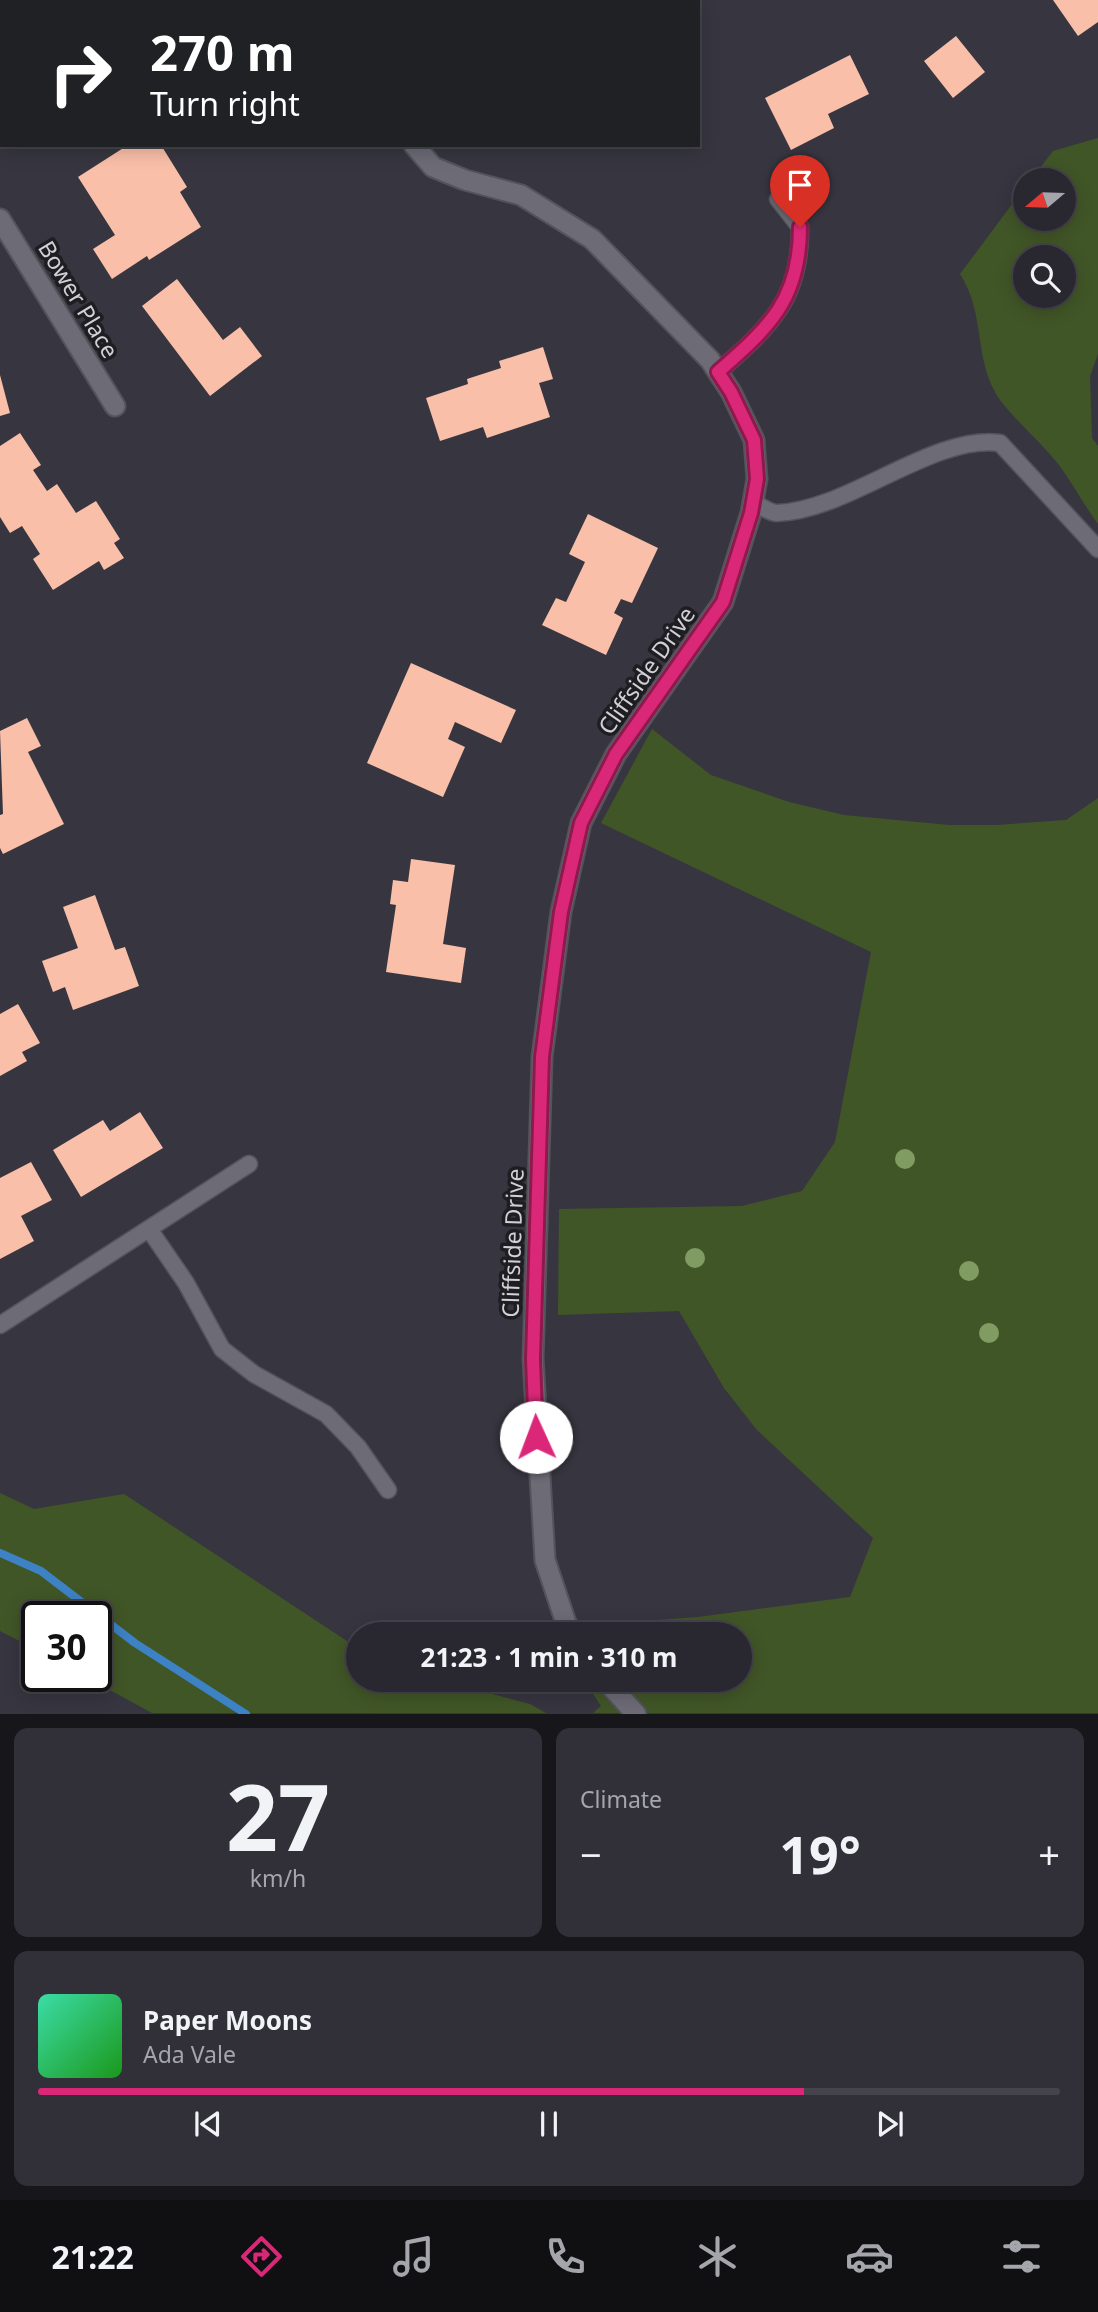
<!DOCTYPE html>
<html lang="en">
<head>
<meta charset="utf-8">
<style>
	body { margin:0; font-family:"Noto Sans",sans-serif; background:#313038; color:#f1f3f6; height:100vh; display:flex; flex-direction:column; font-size:26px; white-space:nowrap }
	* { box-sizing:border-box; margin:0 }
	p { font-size:23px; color:#a5a6ab }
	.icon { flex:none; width:38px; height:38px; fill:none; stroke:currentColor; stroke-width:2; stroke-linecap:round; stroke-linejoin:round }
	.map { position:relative; height:1714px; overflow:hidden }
	.drawer { display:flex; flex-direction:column; gap:14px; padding:14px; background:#17161a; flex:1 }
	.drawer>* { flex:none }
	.banner { position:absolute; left:0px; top:0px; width:700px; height:147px; box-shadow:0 4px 18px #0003,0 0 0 2px #45444c; background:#202124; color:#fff; overflow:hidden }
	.needle { width:46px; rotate:251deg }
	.fabs { position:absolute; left:1013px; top:168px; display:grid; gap:14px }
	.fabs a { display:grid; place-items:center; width:63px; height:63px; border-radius:50%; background:#292830; box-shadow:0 4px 18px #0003,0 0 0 2px #45444c; font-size:35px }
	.speed { position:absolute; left:21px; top:1601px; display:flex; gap:14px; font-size:35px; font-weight:700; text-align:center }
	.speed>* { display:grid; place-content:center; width:91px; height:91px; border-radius:50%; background:#292830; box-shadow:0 4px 18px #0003,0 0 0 2px #45444c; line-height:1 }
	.speed .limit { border:4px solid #111; border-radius:10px; background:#fff; color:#111 }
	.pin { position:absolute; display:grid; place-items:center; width:60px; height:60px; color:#fff; margin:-72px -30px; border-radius:50% 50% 50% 0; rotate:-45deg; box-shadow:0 0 7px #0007 }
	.pin .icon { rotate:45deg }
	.me { position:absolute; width:77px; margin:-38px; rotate:358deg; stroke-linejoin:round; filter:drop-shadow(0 0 5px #0008) }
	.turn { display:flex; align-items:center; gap:24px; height:147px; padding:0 35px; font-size:32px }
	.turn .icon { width:91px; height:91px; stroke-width:2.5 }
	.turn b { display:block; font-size:49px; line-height:60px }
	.big { font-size:52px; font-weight:700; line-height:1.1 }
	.drawer .tile { flex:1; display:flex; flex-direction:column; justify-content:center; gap:10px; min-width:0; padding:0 24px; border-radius:14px; background:#313038 }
	.drawer .dial { align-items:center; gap:0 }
	.dial b { font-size:91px; line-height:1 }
	.song { display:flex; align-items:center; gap:21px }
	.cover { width:84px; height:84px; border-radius:10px; background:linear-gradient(135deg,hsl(160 70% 55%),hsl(120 70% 35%)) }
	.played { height:7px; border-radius:4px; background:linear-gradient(90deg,#db2777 75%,#45444c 75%) }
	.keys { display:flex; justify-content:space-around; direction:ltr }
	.heat { display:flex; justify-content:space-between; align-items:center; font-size:38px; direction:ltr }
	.drawer .tiles { flex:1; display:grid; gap:14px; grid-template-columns:1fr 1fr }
	.tile:last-child { grid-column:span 2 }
	.trip { position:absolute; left:346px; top:1622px; width:406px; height:70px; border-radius:35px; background:#292830; box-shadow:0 4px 18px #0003,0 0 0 2px #45444c; font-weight:700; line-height:70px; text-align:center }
	.tab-bar { display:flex; height:112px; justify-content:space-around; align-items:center; background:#101013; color:#a5a6ab }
	.tab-bar .icon { width:49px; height:49px }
	.tab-bar .selected { color:#db2777 }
	.tab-bar b { font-size:32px; color:#f1f3f6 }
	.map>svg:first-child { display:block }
	.green { fill:#415627; fill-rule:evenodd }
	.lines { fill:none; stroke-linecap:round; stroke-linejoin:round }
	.stream { stroke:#3d82c4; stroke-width:8 }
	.building { fill:#f9bfa8 }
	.service-casing { stroke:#54535b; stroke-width:19 }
	.minor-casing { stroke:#54535b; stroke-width:23 }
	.service { stroke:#6c6b76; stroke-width:16 }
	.minor { stroke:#6c6b76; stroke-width:19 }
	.tree { fill:#819c62 }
	.route-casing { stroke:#8e194d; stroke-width:18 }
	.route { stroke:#db2777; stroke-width:12 }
	.labels { text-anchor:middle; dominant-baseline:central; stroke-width:7; stroke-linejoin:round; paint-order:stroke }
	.street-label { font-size:23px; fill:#d1d0d7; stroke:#1e1e22 }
</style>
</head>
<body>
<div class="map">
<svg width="1098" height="1714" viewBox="0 0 1098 1714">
	<rect width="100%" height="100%" fill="#373640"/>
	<!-- green -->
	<g class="green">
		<path d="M1098,138V354L1090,376L1092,438L1098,446V524C1084,505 1073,484 1059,465C1043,444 1005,411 995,392C974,353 985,313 960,274L1025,187L1026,219H1064V180H1031L1053,151ZM1026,257H1064V296H1026Z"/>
		<polygon points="652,729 711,775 789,802 844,815 949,825 997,825 1066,820 1098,798 1098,1713 593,1713 601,1706 584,1680 740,1680 740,1634 557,1634 555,1631 587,1625 698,1617 850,1597 873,1538 757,1430 724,1388 679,1311 558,1315 559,1209 742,1206 802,1191 835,1142 871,952 601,823"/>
		<polygon points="0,1493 34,1509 124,1494 359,1649 359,1680 440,1680 530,1704 546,1713 152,1713 86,1677 96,1676 96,1617 37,1617 37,1650 0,1631"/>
	</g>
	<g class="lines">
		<!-- stream -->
		<polyline class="stream" points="0,1553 41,1571 135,1643 246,1714"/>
	</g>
	<!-- building -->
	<g class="building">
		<polygon points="1053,0 1098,0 1098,22 1078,36"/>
		<polygon points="956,36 985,72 953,98 924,61"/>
		<polygon points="850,55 869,94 828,114 834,128 791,150 765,98"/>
		<polygon points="128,145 161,145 187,187 180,192 201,227 149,260 147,256 112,279 93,249 115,235 78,177"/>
		<polygon points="177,279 223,340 240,327 262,356 210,396 142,306"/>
		<polygon points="543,347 553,379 539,383 550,417 487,438 483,427 440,441 426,398 468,384 467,379 501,368 499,361"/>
		<polygon points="0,375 10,413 0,416"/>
		<polygon points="20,433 41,465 33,470 47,491 57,484 76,513 96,501 120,539 114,543 124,558 104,570 99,561 53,590 33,559 40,554 22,526 10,533 0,517 0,446"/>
		<polygon points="588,514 658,548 632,603 621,599 614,613 623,618 606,655 542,625 556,598 566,602 585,562 569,554"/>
		<polygon points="411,663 516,710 501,743 455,722 448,739 465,747 443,797 367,763"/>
		<polygon points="27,718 41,746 28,752 64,824 3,854 0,848 0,815 3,814 0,731"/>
		<polygon points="411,859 455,865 443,944 466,948 461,983 386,972 396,905 390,904 393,880 408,882"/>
		<polygon points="95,895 115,950 125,947 139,986 73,1010 65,987 53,992 42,961 78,948 63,907"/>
		<polygon points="18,1004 40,1043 22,1052 27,1061 0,1076 0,1014"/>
		<polygon points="140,1112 163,1148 81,1197 53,1150 103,1120 110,1131"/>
		<polygon points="31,1162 52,1200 21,1216 34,1241 0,1259 0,1178"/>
	</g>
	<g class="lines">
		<defs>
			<g id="service">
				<path d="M718,372C769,327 801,300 800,227L778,199"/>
				<path d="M753,502C760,506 770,513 777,513C848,511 932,434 1000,443L1098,549"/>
				<polyline points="149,1229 186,1283 222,1349 254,1374 326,1414 358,1447 388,1490"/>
				<polyline points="0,1325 249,1164"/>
			</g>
			<g id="minor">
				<polyline points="382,0 382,2"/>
				<polyline points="414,145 433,167 465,180 521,195 592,239 710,360 731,392 754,440 757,479 751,513 723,602 616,754 581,823 561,912 542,1057 533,1359 545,1560 566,1623 573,1634"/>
				<polyline points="0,219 115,406"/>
				<polyline points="605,1680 636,1714"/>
			</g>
		</defs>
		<!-- service casing -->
		<use href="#service" class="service-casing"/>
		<!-- minor casing -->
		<use href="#minor" class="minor-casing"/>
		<!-- service -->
		<use href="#service" class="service"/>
		<!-- minor -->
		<use href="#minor" class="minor"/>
	</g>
	<!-- trees -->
	<g class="tree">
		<circle cx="905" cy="1159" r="10"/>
		<circle cx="695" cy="1258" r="10"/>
		<circle cx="969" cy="1271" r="10"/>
		<circle cx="989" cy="1333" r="10"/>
	</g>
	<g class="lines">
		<defs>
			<path id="route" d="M536,1437L533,1359L542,1057L561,912L581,823L616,754L723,602L751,513L757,479L754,440L731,392L718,372C769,327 800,300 800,227"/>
		</defs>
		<!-- route casing -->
		<use href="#route" class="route-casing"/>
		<!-- route -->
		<use href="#route" class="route"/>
	</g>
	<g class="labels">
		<!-- street labels -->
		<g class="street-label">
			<text transform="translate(79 299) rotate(59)">Bower Place</text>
			<text transform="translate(646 670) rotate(-55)">Cliffside Drive</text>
			<text transform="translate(512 1243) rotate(-88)">Cliffside Drive</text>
		</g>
	</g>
</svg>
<div class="fabs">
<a><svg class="needle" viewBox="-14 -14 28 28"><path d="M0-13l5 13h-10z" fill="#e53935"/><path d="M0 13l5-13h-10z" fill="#a5a6ab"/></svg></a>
<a><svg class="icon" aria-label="search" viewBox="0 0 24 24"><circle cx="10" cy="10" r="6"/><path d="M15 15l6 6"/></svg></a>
</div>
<div class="speed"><div class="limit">30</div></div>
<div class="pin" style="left:800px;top:227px;background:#d93025"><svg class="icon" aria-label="arrive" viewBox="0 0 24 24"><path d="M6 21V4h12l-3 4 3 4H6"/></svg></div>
<svg class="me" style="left:536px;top:1437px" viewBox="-20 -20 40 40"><circle r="19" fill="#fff"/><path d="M0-13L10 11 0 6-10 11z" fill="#db2777"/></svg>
<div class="trip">21:23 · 1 min · 310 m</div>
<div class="banner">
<div class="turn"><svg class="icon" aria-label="right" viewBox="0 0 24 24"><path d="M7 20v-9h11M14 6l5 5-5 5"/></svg><div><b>270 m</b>Turn right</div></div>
</div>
</div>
<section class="drawer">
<div class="tiles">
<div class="tile dial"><b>27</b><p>km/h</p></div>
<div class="tile"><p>Climate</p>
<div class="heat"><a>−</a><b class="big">19°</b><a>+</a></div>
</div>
<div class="tile">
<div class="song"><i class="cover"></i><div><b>Paper Moons</b><p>Ada Vale</p></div></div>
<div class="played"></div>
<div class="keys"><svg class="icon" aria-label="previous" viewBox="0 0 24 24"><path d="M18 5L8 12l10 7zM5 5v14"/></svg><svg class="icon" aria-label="pause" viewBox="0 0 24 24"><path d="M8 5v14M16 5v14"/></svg><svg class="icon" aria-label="next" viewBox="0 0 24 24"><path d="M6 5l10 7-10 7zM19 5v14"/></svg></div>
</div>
</div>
</section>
<nav class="tab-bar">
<b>21:22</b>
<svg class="icon selected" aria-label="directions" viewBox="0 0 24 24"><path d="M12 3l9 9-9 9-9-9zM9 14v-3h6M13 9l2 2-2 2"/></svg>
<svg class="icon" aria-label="music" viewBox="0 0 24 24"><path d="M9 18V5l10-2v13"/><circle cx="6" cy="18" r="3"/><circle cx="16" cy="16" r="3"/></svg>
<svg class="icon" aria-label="phone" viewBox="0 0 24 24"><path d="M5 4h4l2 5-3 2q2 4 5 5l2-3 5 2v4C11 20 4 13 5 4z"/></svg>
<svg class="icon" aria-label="climate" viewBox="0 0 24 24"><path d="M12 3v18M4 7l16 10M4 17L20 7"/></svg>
<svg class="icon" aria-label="car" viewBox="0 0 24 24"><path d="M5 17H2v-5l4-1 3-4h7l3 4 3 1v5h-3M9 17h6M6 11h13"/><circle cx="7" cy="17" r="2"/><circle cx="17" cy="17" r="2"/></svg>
<svg class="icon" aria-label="filters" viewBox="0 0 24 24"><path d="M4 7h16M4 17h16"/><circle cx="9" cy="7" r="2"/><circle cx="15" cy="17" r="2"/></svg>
</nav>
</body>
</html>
